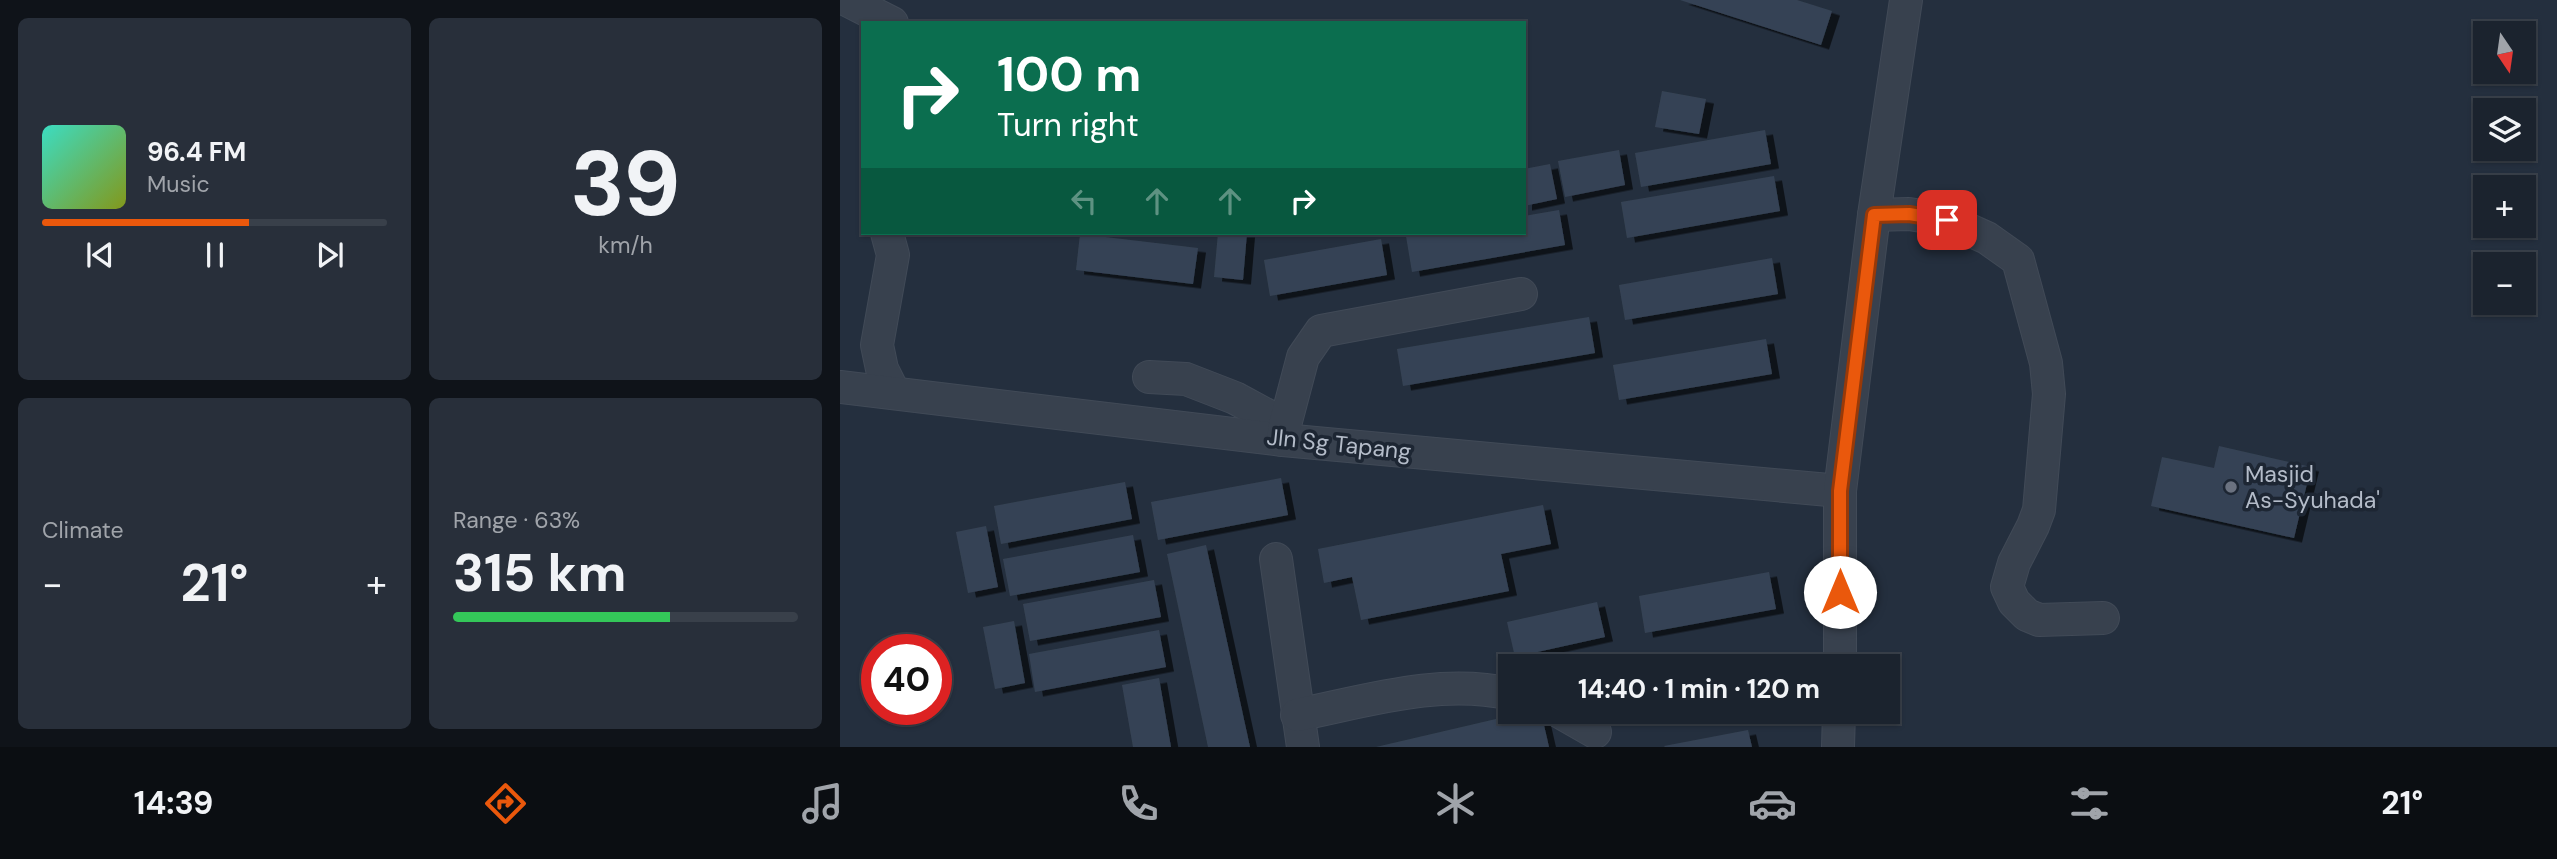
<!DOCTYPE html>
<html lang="en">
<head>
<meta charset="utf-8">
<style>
	body { margin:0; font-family:"DM Sans",sans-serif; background:#282f3a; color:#f1f3f6; height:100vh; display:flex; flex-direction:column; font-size:26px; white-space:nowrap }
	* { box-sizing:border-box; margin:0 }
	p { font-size:23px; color:#a0a4aa }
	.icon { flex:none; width:38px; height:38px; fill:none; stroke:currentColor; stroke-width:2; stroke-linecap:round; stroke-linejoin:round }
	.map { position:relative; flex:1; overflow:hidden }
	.sheet { display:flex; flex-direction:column; gap:18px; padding:18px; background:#0f1319; width:840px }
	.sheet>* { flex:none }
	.hud { position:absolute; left:21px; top:21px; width:665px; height:214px; border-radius:0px; box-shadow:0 2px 5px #0004,0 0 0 2px #39404a; background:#0b6e4f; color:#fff; overflow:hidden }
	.needle { width:46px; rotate:167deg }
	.fabs { position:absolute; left:1633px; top:21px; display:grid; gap:14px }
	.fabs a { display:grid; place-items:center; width:63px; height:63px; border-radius:0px; background:#1b232e; box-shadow:0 2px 5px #0004,0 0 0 2px #39404a; font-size:35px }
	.speed { position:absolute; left:21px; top:634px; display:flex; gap:14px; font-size:35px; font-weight:700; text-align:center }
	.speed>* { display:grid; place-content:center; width:91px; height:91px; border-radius:50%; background:#1b232e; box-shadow:0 2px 5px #0004,0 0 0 2px #39404a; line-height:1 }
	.speed .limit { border:10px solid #d22; background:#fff; color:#111 }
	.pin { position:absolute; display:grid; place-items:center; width:60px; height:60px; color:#fff; margin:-30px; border-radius:14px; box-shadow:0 4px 10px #0006 }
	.me { position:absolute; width:77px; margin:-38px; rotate:0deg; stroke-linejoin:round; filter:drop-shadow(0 0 5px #0008) }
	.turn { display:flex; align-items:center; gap:24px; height:147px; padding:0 21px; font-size:32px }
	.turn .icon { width:91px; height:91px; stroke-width:2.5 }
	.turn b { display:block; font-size:49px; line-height:60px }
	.lanes { display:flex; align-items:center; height:66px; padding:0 21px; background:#0003; justify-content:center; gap:35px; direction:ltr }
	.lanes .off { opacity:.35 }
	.big { font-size:52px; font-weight:700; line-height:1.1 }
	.sheet .tile { flex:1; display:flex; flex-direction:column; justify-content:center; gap:10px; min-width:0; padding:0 24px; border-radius:10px; background:#282f3a }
	.sheet .dial { align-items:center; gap:0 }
	.dial b { font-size:91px; line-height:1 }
	.song { display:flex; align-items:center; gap:21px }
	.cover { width:84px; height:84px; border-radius:10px; background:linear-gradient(135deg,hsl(170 70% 55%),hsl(70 70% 35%)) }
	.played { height:7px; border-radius:4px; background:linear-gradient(90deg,#ea580c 60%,#39404a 60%) }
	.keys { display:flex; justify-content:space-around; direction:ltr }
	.heat { display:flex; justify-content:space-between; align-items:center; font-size:38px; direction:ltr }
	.charge { height:10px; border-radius:5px; background:linear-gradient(90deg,#34c759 63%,#39404a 0) }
	.sheet .tiles { flex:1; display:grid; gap:18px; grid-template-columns:repeat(2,1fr) }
	.trip { position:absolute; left:658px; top:654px; width:402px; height:70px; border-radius:0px; background:#1b232e; box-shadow:0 2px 5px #0004,0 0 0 2px #39404a; font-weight:700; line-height:70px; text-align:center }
	.menu { display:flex; height:112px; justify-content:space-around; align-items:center; background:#0b0e12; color:#a0a4aa }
	.menu .icon { width:49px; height:49px }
	.menu .selected { color:#ea580c }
	.menu b { font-size:32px; color:#f1f3f6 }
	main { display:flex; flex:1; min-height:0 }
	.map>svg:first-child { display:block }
	.building { fill:#364354; filter:url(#shadow) }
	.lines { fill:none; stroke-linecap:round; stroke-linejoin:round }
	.minor-casing { stroke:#414a57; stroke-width:34 }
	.minor { stroke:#38414e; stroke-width:32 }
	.route-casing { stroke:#983908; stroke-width:18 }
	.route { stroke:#ea580c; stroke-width:12 }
	.worship-dot { fill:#6b7280; stroke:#1d2633; stroke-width:2.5 }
	.labels { text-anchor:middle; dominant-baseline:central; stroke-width:7; stroke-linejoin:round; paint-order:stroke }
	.street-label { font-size:23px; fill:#b4bcc9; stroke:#1d2633 }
	.poi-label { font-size:23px; fill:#b4bcc9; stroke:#1d2633; text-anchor:start }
</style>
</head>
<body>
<main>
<section class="sheet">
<div class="tiles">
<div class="tile">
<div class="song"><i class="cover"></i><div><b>96.4 FM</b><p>Music</p></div></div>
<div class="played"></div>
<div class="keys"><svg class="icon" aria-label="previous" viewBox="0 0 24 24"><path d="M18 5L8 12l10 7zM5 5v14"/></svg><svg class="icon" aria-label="pause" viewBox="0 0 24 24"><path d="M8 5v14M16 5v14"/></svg><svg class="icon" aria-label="next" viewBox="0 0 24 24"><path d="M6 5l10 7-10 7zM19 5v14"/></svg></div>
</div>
<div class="tile dial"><b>39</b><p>km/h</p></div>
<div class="tile"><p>Climate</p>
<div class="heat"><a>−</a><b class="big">21°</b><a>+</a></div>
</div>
<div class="tile"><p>Range · 63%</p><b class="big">315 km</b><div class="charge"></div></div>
</div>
</section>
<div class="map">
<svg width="1717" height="747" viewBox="0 0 1717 747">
	<defs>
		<filter id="shadow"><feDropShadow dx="8" dy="4.5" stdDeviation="0" flood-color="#0009"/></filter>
	</defs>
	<rect width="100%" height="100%" fill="#242f3e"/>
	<!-- building -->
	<g class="building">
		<polygon points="840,0 957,0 992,11 981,45"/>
		<polygon points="822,91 866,99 859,134 815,127"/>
		<polygon points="925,130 931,164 801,187 795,153"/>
		<polygon points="779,150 785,185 725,197 718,161"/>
		<polygon points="710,164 717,199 684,206 684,169"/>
		<polygon points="934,176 940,211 787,238 781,202"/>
		<polygon points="719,210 725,245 572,272 566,236 587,233 684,233 684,216"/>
		<polygon points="378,233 407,233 403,280 374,277"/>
		<polygon points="240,234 358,248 353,284 236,270"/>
		<polygon points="541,239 547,275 430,296 424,260"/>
		<polygon points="932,258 938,294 785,320 779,285"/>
		<polygon points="749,317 755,353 563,386 557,349"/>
		<polygon points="926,339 932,374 779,400 773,365"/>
		<polygon points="1379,446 1471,467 1454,538 1311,506 1322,457 1374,468"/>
		<polygon points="441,478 448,515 318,540 311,502"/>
		<polygon points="285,482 292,519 161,544 154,506"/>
		<polygon points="703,505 711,544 661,554 669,591 521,620 512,577 484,583 478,549"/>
		<polygon points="146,526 158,587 128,593 116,532"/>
		<polygon points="293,535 300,572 170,596 163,559"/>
		<polygon points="366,545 410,747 368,747 327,554"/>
		<polygon points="929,572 936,609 805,633 799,596"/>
		<polygon points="314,580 321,617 190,641 183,604"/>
		<polygon points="757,602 765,637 675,657 667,622"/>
		<polygon points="174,621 185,683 155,689 143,627"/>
		<polygon points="319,630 326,667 195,692 189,654"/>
		<polygon points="319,678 331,747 293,747 282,685"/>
		<polygon points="686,712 701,712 709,747 536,747"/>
		<polygon points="908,730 912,747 825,747 824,746"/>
	</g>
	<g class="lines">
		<defs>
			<g id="minor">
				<polyline points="7,0 52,23"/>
				<polyline points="1034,215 1069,214 1107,220 1147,238 1178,260 1206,363 1209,394 1199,510 1193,526 1174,563 1167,587 1174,602 1187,615 1199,620 1263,618"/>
				<polyline points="47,233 53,255 37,345 42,369 54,393"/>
				<polyline points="309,377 346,379 395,398 445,425"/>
				<polyline points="0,387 443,440 1000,491"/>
				<polyline points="443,440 445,425 463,357 481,331 681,294"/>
				<polyline points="436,559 463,747"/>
				<polyline points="1000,667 1000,491 1034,215 1066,0"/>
				<polyline points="720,712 755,732"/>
				<path d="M457,715C527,701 600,678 670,694"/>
				<polyline points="998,747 999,712"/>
			</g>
		</defs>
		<!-- minor casing -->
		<use href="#minor" class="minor-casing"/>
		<!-- minor -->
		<use href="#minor" class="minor"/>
	</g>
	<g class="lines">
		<defs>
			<polyline id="route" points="1000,592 1000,491 1034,215 1069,214 1107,220"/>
		</defs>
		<!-- route casing -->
		<use href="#route" class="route-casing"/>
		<!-- route -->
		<use href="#route" class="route"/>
	</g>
	<!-- markers -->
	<circle class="worship-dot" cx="1391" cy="487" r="7"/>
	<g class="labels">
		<!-- street labels -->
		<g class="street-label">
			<text transform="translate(499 444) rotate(6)">Jln Sg Tapang</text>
		</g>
		<!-- poi labels -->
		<g class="poi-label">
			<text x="1405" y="474">Masjid<tspan x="1405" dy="26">As-Syuhada'</tspan></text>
		</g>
	</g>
</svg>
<div class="fabs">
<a><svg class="needle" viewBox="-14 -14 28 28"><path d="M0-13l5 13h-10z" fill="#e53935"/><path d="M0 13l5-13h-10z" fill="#a0a4aa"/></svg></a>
<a><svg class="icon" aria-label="layers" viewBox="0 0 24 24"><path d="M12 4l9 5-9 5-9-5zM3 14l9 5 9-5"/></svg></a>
<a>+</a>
<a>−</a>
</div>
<div class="speed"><div class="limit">40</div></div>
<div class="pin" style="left:1107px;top:220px;background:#d93025"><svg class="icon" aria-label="arrive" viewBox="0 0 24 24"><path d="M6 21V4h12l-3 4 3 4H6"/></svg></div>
<svg class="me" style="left:1000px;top:592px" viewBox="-20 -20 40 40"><circle r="19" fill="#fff"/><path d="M0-13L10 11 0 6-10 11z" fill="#ea580c"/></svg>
<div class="trip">14:40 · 1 min · 120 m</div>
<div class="hud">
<div class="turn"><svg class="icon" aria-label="right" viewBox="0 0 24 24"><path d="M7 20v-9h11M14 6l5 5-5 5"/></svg><div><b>100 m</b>Turn right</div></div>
<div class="lanes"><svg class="icon off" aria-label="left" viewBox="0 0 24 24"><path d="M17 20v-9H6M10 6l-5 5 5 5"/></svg><svg class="icon off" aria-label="ahead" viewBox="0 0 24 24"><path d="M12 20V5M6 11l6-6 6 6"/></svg><svg class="icon off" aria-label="ahead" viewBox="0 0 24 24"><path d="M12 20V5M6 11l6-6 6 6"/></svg><svg class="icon" aria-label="right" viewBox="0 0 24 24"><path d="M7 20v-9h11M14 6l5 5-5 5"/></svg></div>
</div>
</div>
</main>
<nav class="menu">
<b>14:39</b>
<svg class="icon selected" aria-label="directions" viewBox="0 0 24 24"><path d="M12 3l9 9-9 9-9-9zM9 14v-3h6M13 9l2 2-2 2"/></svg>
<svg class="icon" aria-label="music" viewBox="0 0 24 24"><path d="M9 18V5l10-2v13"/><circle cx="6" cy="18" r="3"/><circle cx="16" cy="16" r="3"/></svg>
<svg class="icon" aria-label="phone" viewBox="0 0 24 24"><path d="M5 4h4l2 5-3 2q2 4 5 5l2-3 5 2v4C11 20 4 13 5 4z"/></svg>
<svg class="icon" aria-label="climate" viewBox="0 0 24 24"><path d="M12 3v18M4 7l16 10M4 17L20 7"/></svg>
<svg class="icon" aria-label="car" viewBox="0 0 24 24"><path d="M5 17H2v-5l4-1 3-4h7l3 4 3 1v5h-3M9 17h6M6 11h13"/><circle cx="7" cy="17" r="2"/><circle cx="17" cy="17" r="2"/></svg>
<svg class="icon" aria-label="filters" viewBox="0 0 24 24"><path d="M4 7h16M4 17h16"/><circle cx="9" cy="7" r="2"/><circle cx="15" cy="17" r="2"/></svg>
<b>21°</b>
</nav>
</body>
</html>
